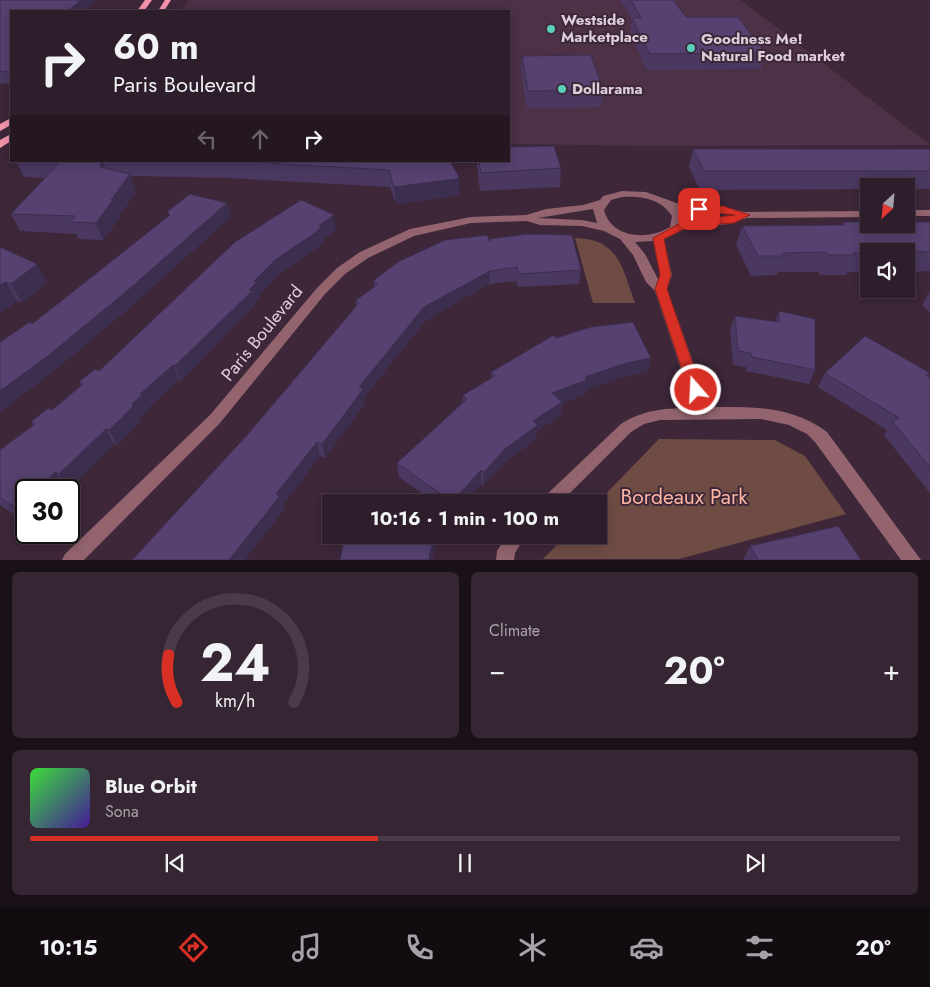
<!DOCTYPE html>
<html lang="en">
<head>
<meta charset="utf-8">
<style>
	body { margin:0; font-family:Jost,sans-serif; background:#362633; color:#f1f3f6; height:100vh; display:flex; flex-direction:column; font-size:19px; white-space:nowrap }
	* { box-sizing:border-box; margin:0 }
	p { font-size:16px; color:#a7a2a9 }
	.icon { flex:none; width:28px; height:28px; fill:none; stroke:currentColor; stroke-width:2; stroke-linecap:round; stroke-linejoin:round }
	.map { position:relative; height:560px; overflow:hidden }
	.sheet { display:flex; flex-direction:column; gap:12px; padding:12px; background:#191018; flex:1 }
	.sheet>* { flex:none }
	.hud { position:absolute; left:10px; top:10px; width:500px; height:152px; border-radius:0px; box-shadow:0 2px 12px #0003,0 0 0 1px #493b47; background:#2e1d2b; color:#f1f3f6; overflow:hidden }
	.needle { width:32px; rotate:206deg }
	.fabs { position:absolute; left:860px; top:178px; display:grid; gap:10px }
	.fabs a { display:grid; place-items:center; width:55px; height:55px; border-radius:0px; background:#2e1d2b; box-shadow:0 2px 12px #0003,0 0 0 1px #493b47; font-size:25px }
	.speed { position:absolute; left:15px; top:479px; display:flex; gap:10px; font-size:25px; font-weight:700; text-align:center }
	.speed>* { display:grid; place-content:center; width:65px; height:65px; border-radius:50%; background:#2e1d2b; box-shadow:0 2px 12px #0003,0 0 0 1px #493b47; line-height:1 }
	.speed .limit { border:2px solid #111; border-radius:8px; background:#fff; color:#111 }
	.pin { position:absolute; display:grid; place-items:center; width:42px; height:42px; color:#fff; margin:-21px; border-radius:10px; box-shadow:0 2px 8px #0006 }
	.me { position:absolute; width:55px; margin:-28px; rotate:341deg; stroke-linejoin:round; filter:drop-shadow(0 0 4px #0008) }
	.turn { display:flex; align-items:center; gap:18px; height:105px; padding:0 20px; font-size:22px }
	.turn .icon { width:65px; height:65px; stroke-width:2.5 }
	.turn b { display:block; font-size:35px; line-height:42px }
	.lanes { display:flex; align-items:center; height:48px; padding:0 20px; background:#0003; justify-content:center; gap:25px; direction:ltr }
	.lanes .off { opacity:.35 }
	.big { font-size:38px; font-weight:700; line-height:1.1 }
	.sheet .widget { flex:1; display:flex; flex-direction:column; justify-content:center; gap:8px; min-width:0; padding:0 18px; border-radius:8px; background:#362633 }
	.sheet .dial { align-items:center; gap:0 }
	.dial svg { height:130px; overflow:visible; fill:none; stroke:#493b47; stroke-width:7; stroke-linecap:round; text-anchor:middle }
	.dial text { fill:#f1f3f6; stroke:none }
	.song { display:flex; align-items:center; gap:15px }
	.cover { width:60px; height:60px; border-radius:8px; background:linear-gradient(135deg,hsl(120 70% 55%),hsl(260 70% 35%)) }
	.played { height:5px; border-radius:2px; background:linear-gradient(90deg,#d93025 40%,#493b47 40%) }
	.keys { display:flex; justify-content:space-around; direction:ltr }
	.heat { display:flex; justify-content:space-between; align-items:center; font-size:28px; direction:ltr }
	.sheet .tiles { flex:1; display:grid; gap:12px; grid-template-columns:1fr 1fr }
	.widget:last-child { grid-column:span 2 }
	.trip { position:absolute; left:322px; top:494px; width:285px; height:50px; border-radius:0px; background:#2e1d2b; box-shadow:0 2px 12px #0003,0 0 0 1px #493b47; font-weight:700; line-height:50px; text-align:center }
	.menu { display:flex; height:80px; justify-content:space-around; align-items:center; background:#120c11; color:#a7a2a9 }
	.menu .icon { width:35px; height:35px }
	.menu .on { color:#d93025 }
	.menu b { font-size:22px; color:#f1f3f6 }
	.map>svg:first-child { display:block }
	.built { fill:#4c3147 }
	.green { fill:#6e4c43 }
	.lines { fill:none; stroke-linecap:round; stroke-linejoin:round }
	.minor { fill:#93646e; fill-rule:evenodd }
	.major { fill:#f695ad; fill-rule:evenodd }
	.wall { fill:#4a3860 }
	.shaded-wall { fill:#3c2e4e }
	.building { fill:#564170; stroke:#3c2e4e }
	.route { fill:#d93025; stroke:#8d1f18 }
	.poi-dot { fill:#5bcebc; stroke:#3d2739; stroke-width:2 }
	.labels { text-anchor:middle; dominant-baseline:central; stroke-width:4; stroke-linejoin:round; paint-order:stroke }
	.far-poi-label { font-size:15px; font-weight:bold; fill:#ddcfda; stroke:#3d2739; text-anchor:start }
	.street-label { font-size:18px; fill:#ddcfda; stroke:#3d2739 }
	.near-park-label { font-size:21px; fill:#fdb5a3; stroke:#3d2739 }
</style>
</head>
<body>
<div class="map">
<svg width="930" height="560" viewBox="0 0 930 560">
	<rect width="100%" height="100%" fill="#3d2739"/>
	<!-- built -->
	<polygon class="built" points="189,0 741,0 930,145 651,146 509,144 509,11 182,11"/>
	<!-- green -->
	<g class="green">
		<path d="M575,238C619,239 622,267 635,303H593Z"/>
		<polygon points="659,439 775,440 805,456 846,514 679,559 543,559 567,535 599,535 598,502"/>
	</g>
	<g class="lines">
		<!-- minor -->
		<g class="minor">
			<path d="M622,191L646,192L682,205L723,207L745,212L869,211V217L747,218L729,224L687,228L664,239L672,275L667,289L709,407C752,407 790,405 827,432L921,560H901L815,442L807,434L789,425L761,419L660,420L644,424L631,432L561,502H542L544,497L621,424C644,409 667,408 694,408L655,291L646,282L633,255L620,239L604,231L582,226L540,225L527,221L471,223L414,236L368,258L345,274L325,294L220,423L84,560H62L65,554L210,415L317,288L337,268L360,252L410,229L471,217L526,215L546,209L583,205L600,200L603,196ZM622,197C642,196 661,199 672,216L670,227C647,241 611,238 604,210L611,200ZM593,209L597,223L582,220L538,218ZM680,211L723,213L734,216L682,222L684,216ZM653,241L660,275L658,279L645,254L635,242Z"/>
			<rect x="906" y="210" width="24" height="6"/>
			<polygon points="507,535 526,535 515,553 514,560 496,560 497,551"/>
		</g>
		<!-- major -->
		<g class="major">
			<polygon points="145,0 152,0 144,11 137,11"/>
			<polygon points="165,0 171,0 164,11 158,11"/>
			<polygon points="11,118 11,125 0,131 0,124"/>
			<polygon points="11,134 11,141 0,148 0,140"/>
		</g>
	</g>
	<!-- wall -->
	<g class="wall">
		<polygon points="0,0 92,4 11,11 11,83 0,84"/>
		<polygon points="620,0 673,0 686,17 765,53 761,69 647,70 630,33 632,20"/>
		<polygon points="522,56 603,90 601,107 527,108 521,72"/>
		<polygon points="693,149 930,149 930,189 906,189 906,186 869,186 869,189 700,190 689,167"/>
		<polygon points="16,161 450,161 459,177 459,194 456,196 396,204 390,187 229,178 130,176 136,192 119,216 120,217 103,240 79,239 76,234 20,231 11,214 45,178 24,177"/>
		<polygon points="477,161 561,168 560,187 480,191 477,166"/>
		<polygon points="843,222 930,222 930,271 906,272 906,251 869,251 869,272 847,272 846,275 820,275 818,272 778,272 777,275 751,276 736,245 742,226 842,225"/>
		<polygon points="336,230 323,239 324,241 318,247 278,275 260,294 260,297 255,303 255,305 181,381 179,380 148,408 149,410 140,418 141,420 131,431 117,445 114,444 69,489 65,487 62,490 26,490 26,522 0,505 0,450 33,425 31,422 52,410 81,385 79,382 99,371"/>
		<polygon points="490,241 581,270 579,284 518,287 516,281 489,284 425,321 364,397 365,403 325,458 320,456 283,505 284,510 248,434 356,306 355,301 374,287 373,281"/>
		<polygon points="0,247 47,283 22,303 17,301 0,313"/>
		<polygon points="930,291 930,313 922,305"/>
		<polygon points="779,311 815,370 809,384 746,371 746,367 733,365 730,330 735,316 775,322"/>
		<polygon points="556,338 648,372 623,377 586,390 585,394 562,403 560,416 537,431 536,439 504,463 483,486 481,484 464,502 434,502 399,477 397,463 463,402 463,395 491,378 491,372"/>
		<polygon points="825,373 930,373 928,376 930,378 930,493 884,435 887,430 818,387"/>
		<polygon points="750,546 861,560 743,560"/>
	</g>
	<!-- shaded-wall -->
	<g class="shaded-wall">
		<polygon points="81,0 95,0 92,4 84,11 68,11"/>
		<polygon points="101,161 103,161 108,176 100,167"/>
		<polygon points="130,174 136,192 119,216 120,217 103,240 96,223 111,200"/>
		<polygon points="459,177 459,194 456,196 396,204 394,187"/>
		<polygon points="227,203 231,217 133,305 57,369 0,412 0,391"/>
		<polygon points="334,215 336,230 323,239 324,241 318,247 278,275 260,294 260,297 255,303 255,305 181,381 175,366 249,290 254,281 275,260 319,226"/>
		<polygon points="37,264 47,283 22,303 11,284"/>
		<polygon points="490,271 489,284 425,321 364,397 365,403 325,458 322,444 359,387 424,307"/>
		<polygon points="6,282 17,301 0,313 0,285"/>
		<polygon points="651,358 648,372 623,377 586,390 585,394 562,403 560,416 537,431 536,439 504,463 483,486 484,472 505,449 533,421 552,393 585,377 626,363"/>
		<polygon points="173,365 179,380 148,408 149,410 140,418 141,420 131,431 117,445 109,430 140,394"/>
		<polygon points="106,429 114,444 69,489 59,474"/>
		<polygon points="317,442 320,456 283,505 284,510 245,560 229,560 276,494"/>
		<polygon points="481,470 481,484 464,502 452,502"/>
		<polygon points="56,472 65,487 62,490 35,490"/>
		<polygon points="26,498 26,522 15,507"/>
		<polygon points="435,535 439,535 432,560 429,560 430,553"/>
	</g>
	<!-- building -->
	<g class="building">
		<polygon points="0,0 81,0 68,11 11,11 11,71 0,72"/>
		<polygon points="631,0 673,0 686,17 738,17 765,53 650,54 632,18 641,18"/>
		<polygon points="591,55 603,90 528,91 522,56"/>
		<polygon points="554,146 561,168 481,173 479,161 509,161 509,147"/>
		<polygon points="693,149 930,149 930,171 704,171"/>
		<polygon points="41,161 101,161 100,167 130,174 111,200 113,200 96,223 71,222 75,216 11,214 60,162"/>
		<polygon points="228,161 450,161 459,177 456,179 394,187 389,170"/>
		<polygon points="190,194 227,203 127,291 49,355 0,391 0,342 30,322 32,324 170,215 167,212"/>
		<polygon points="301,200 334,215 319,226 321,227 315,233 275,260 254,281 257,282 249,290 252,291 175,366 173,365 140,394 142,395 132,404 134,405 124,416 109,430 106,429 59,474 56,472 35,490 26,490 26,498 15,507 0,498 0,450 35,424 31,422 48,408 52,410 83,384 79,382 95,369 99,371 235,242"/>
		<polygon points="843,222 869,222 869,224 906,224 906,222 930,222 930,252 869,251 869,252 853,253 855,255 828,255 826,252 783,253 785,256 758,256 742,226 845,225"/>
		<polygon points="527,234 572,235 581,270 519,274 517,267 490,271 424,307 359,387 363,389 341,419 322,444 317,442 276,494 280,496 229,560 132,560 248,434 359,303 355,301 378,284 373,281 398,262 445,240 487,235 490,242 490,239"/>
		<polygon points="0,247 37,264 11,284 6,282 0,285"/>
		<polygon points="779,311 815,319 815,370 752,357 751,353 738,351 735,316 779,322"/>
		<polygon points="633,322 651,358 626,363 585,377 587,380 552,393 562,402 533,421 538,425 505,449 484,472 481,470 452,502 397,463 467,399 463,395 495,376 491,372 554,335 556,338 591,327"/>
		<polygon points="865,336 930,373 926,375 930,378 930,467 892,421 899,418 825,373"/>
		<polygon points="838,526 861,560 758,560 750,546"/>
		<polygon points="345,535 435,535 430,553 429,560 340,560"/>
	</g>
	<!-- route -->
	<polygon class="route" points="699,206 723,206 750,215 734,223 690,226 664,239 671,275 667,289 702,390 696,395 689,390 655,289 660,275 653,238 684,221 735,215 695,211 694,209"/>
	<!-- markers -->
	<g class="poi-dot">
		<circle cx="551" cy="29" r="5"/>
		<circle cx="691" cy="48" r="5"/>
		<circle cx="562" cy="89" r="5"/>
	</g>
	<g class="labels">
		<!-- far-poi labels -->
		<g class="far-poi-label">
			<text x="561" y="20">Westside<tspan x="561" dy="17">Marketplace</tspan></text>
			<text x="701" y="39">Goodness Me!<tspan x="701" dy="17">Natural Food market</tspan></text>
			<text x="572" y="89">Dollarama</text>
		</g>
		<!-- street labels -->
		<g class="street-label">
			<text transform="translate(262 333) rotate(-51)">Paris Boulevard</text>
		</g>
		<!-- near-park labels -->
		<g class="near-park-label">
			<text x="684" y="497">Bordeaux Park</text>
		</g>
	</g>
</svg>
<div class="fabs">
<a><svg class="needle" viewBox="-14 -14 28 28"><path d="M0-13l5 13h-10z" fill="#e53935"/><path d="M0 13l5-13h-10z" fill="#a7a2a9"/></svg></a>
<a><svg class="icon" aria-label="sound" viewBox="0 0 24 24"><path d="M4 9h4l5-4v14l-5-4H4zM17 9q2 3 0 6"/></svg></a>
</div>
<div class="speed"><div class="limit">30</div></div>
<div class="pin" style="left:699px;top:209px;background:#d93025"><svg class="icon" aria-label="arrive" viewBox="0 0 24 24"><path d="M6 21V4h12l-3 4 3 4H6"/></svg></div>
<svg class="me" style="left:696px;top:390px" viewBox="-20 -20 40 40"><circle r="17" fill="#d93025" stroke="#fff" stroke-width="3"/><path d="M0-11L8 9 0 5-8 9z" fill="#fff"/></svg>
<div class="trip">10:16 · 1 min · 100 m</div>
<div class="hud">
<div class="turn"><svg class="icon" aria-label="right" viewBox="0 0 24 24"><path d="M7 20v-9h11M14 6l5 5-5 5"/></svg><div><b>60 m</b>Paris Boulevard</div></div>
<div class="lanes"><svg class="icon off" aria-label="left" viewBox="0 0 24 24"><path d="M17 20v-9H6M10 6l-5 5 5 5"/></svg><svg class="icon off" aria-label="ahead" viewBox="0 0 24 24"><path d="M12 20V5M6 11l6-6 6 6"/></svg><svg class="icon" aria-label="right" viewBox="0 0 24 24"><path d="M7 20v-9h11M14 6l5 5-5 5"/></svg></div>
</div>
</div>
<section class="sheet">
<div class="tiles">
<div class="widget dial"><svg viewBox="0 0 100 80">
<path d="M14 69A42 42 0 1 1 86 69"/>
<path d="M14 69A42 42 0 0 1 9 40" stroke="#d93025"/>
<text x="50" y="56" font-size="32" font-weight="700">24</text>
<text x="50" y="72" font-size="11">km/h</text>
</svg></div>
<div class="widget"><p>Climate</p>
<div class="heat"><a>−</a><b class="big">20°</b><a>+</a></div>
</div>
<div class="widget">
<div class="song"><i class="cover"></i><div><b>Blue Orbit</b><p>Sona</p></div></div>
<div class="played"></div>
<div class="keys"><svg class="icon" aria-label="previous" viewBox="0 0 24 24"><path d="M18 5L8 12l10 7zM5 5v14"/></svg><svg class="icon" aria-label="pause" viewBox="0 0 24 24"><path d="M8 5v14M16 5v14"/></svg><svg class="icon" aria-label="next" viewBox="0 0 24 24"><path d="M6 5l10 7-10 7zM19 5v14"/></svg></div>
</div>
</div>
</section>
<nav class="menu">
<b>10:15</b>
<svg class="icon on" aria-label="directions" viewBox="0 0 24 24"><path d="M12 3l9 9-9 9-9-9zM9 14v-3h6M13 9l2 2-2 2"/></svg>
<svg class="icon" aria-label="music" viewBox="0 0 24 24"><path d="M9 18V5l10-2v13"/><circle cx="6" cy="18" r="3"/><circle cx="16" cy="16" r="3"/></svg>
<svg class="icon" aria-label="phone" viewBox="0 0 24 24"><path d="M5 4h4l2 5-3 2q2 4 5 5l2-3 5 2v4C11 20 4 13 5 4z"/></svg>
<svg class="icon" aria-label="climate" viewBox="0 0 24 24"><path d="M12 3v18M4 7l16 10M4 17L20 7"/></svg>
<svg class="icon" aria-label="car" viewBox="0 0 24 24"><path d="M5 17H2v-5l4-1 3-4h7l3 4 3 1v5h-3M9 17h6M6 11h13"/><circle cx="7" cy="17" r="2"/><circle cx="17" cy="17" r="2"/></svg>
<svg class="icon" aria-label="filters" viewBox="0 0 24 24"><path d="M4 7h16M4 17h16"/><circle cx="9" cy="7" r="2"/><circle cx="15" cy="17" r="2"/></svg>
<b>20°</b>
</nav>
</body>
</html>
